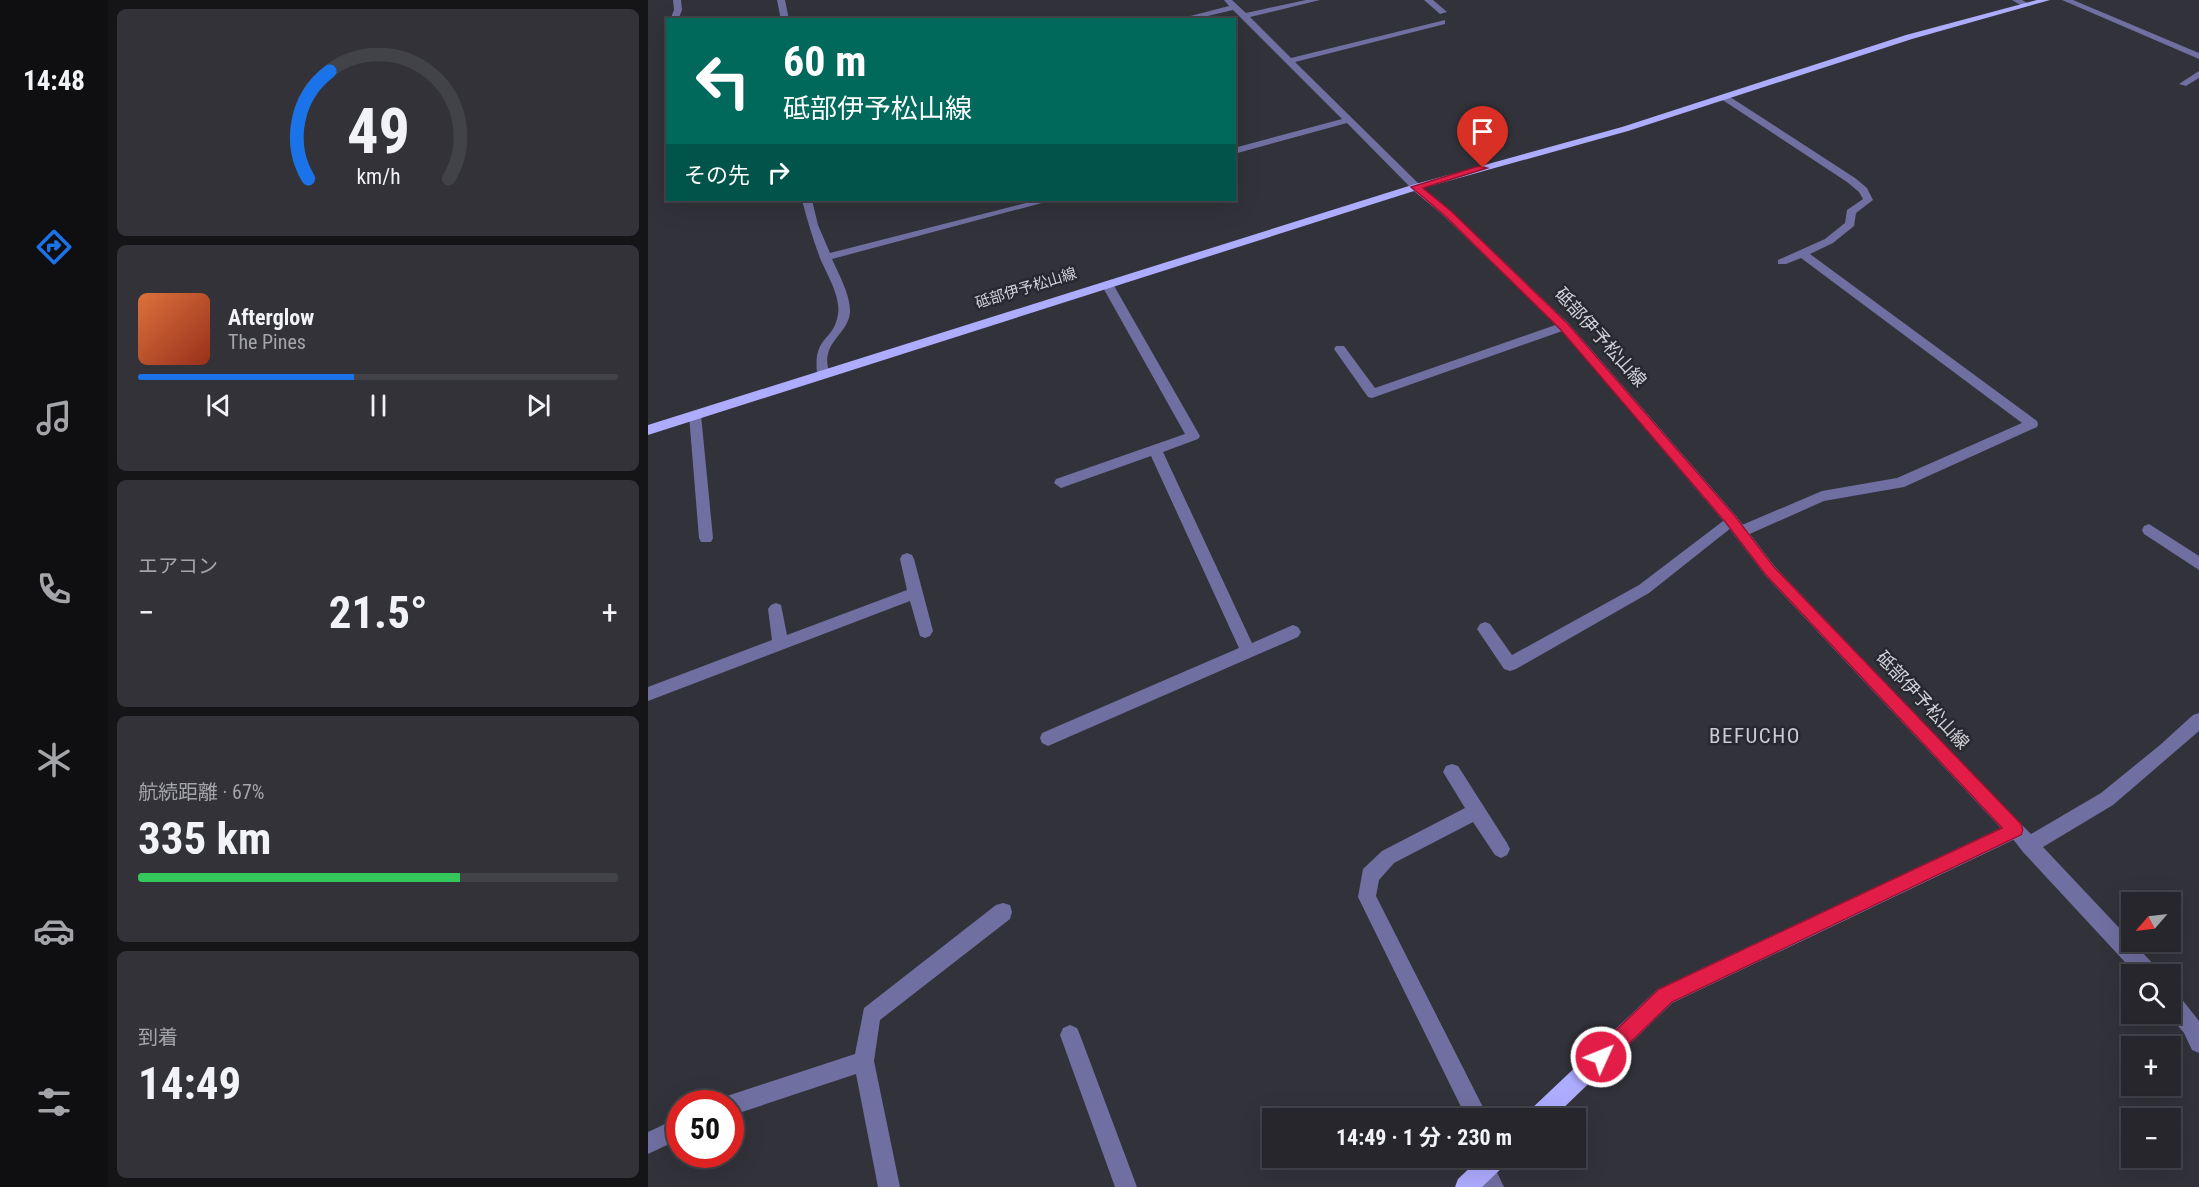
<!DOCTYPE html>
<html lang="ja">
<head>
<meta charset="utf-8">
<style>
	body { margin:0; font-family:"Roboto Condensed","Noto Sans JP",sans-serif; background:#323238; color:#f1f3f6; height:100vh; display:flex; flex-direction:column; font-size:22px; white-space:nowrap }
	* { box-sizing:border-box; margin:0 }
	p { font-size:20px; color:#a4a5a9 }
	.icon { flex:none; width:33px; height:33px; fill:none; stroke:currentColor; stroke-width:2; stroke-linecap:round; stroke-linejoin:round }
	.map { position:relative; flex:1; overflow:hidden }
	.sheet { display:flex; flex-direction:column; gap:9px; padding:9px; background:#151518; width:540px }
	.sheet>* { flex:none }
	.top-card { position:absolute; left:18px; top:18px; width:570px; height:183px; border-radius:0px; box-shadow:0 6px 24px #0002,0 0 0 2px #424348; background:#00695c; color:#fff; overflow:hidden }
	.needle { width:39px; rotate:242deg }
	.buttons { position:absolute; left:1473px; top:892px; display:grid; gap:12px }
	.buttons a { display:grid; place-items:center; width:60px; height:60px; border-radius:0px; background:#26262c; box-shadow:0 6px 24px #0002,0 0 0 2px #424348; font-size:30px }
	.speed { position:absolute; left:18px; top:1090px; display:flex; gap:12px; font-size:30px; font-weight:700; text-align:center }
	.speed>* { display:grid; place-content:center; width:78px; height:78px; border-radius:50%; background:#26262c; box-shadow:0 6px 24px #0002,0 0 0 2px #424348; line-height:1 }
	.speed .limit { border:9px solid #d22; background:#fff; color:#111 }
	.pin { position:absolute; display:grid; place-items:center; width:51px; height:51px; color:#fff; margin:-62px -26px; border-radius:50% 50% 50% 0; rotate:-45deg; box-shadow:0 0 6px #0007 }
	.pin .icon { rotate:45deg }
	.me { position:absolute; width:66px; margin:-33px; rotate:46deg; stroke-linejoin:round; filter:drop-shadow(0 0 4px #0008) }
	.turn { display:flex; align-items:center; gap:21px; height:126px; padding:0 18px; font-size:27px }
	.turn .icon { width:78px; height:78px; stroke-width:2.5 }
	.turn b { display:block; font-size:42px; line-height:51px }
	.then { display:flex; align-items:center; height:57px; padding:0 18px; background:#0003; gap:12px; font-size:22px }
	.big { font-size:45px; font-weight:700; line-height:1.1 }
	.sheet .card { flex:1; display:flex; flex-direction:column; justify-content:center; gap:9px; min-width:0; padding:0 21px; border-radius:9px; background:#323238 }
	.sheet .dial { align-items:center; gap:0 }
	.dial svg { height:156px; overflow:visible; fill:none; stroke:#424348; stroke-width:7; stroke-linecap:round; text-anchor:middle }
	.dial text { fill:#f1f3f6; stroke:none }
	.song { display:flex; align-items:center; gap:18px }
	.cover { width:72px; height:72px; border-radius:9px; background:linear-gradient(135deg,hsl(20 70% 55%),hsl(10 70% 35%)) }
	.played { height:6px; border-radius:3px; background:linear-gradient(90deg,#1a73e8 45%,#424348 45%) }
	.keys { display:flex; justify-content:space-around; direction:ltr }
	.heat { display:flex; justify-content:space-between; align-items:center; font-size:33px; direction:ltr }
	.charge { height:9px; border-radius:4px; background:linear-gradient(90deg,#34c759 67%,#424348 0) }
	.trip { position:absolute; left:614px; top:1108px; width:324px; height:60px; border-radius:0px; background:#26262c; box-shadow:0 6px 24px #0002,0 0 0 2px #424348; font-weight:700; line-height:60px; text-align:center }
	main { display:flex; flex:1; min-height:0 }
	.tab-bar { display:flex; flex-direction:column; width:108px; justify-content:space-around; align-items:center; background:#0f0f12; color:#a4a5a9 }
	.tab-bar .icon { width:42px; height:42px }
	.tab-bar .active { color:#1a73e8 }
	.tab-bar b { font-size:27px; color:#f1f3f6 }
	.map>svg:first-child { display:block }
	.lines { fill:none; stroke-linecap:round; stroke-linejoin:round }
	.minor { fill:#706fa1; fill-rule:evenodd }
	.major { fill:#aeacff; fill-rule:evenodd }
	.route { fill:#e11d48; stroke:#92132f; stroke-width:1.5 }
	.labels { text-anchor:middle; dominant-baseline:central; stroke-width:5; stroke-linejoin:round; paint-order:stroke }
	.far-street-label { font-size:15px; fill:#d2d2d7; stroke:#282830 }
	.street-label { font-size:18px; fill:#d2d2d7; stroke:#282830 }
	.quarter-label { font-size:21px; letter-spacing:1.5px; fill:#cacbd5; stroke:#282830 }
</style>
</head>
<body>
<main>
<nav class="tab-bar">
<b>14:48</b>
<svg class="icon active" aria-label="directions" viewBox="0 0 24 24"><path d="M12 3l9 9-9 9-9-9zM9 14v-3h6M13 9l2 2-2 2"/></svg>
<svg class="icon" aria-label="music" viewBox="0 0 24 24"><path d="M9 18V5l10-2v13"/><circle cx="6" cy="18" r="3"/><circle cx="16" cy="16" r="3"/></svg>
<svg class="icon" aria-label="phone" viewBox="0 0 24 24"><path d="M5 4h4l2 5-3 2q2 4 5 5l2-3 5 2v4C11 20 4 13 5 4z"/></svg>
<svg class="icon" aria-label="climate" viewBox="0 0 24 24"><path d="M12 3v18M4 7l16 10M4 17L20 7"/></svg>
<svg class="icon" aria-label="car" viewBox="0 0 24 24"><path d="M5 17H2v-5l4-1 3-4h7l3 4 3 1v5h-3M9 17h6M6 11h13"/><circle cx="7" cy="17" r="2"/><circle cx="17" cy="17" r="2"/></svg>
<svg class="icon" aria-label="filters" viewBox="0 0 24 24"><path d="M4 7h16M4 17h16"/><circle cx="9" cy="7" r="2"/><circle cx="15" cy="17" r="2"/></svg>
</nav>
<section class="sheet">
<div class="card dial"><svg viewBox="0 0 100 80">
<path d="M14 69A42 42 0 1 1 86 69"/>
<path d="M14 69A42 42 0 0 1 25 14" stroke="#1a73e8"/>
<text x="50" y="56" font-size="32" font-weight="700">49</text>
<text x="50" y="72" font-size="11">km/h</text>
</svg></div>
<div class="card">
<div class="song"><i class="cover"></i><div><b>Afterglow</b><p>The Pines</p></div></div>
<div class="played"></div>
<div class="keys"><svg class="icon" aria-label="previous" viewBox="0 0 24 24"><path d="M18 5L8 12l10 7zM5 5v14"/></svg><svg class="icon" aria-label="pause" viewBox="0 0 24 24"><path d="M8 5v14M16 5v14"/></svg><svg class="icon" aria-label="next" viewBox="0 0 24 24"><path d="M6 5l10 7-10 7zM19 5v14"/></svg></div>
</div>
<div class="card"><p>エアコン</p>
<div class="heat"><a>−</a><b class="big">21.5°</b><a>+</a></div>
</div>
<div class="card"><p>航続距離 · 67%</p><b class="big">335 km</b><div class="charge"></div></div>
<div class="card"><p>到着</p><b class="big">14:49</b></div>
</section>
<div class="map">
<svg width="1551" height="1187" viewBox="0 0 1551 1187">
	<rect width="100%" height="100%" fill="#32323a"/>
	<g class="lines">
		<!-- minor -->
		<g class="minor">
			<polygon points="25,0 33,0 34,10 30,20 22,20 26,10"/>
			<polygon points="129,0 137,0 141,20 133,20"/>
			<polygon points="576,0 584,0 598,13 658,0 672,0 602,17 643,58 797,20 797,24 647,62 772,185 772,189 764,189 699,123 586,154 586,148 694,119 585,10 543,20 527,20 581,6"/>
			<polygon points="776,0 785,0 799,12 792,14"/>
			<polygon points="1364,0 1374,0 1383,5 1376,7"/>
			<polygon points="1414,0 1425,0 1551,53 1551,59"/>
			<polygon points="1551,71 1551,78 1538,86 1531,84"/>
			<polygon points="1073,95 1079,95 1207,178 1219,188 1225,200 1208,213 1206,226 1185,243 1162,254 1389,421 1390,424 1389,427 1256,487 1176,501 1097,536 1087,536 1085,532 1087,528 1174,491 1249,478 1374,423 1153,258 1138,264 1130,264 1130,260 1177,239 1197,223 1199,210 1215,199 1211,192 1199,182 1073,99"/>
			<path d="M154,200H164L170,225L182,253L390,200H405L184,259C191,275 203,296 202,313C200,330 183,339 180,354C178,360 180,367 181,373L175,377L169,373C165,335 186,342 190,314C193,296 178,273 172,258C165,239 159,220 154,200Z"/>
			<polygon points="459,281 465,284 552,436 550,439 515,452 604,643 645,625 650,627 653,632 650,637 400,746 394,743 392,738 394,733 591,648 503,456 413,488 406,483 408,479 537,434 453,284"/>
			<polygon points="916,322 920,323 920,329 724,398 720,397 686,349 688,346 696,346 727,388"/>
			<polygon points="47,411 53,415 65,538 63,542 53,542 51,538 41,415"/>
			<polygon points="1083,515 1090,520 1088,524 1001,593 868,669 862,671 856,669 829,629 832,624 837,622 842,624 864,655 991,585"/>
			<polygon points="1501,524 1551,556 1551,570 1496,534 1494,530 1496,526"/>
			<polygon points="259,553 264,555 266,559 285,631 282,636 277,638 272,636 262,601 0,701 0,687 124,640 120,609 123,605 128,603 133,605 139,635 259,590 252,559 254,555"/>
			<polygon points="1551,713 1551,731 1465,805 1395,847 1509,968 1512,975 1489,975 1375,852 1358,830 1361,824 1367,821 1373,824 1383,834 1453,793 1512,745 1545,715"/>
			<polygon points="804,764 810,766 859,843 862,849 859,855 853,858 847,855 825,822 746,863 731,880 728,896 841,1119 819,1119 710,897 715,869 734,851 817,808 795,772 798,766"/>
			<polygon points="355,903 362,905 364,912 362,919 232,1020 226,1061 252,1187 230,1187 208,1074 82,1116 82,1104 72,1104 74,1098 82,1095 207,1054 216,1008 348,905"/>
			<polygon points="1522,990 1529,993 1551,1021 1551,1053 1544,1050 1536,1033 1520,1014 1522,1014"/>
			<polygon points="422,1025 429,1028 432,1035 489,1187 467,1187 412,1035 415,1028"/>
			<polygon points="32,1117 32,1139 0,1154 0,1132"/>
			<polygon points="836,1159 844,1162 856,1187 833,1187 825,1170 828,1162"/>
		</g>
		<!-- major -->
		<g class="major">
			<polygon points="1389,0 1402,0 1264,39 980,131 775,188 803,211 920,323 1088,516 1127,567 1373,824 1376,830 1373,836 1024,1003 904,1119 878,1119 881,1111 1010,989 1353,828 1117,575 1078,524 912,329 795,215 766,191 0,435 0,425 764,185 974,127 1258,35"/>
			<polygon points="832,1158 859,1158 856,1166 834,1187 807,1187 810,1179"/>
		</g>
	</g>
	<!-- route -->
	<polygon class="route" points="831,166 839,168 775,188 803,211 920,324 1087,516 1126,567 1373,824 1375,830 1373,835 1024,1002 960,1064 953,1067 946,1064 944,1057 946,1051 1011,989 1354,828 1117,574 1078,523 912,329 796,215 763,187"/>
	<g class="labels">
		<!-- far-street labels -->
		<g class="far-street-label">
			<text transform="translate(378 288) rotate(-17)">砥部伊予松山線</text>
		</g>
		<!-- street labels -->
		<g class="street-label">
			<text transform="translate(953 337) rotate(48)">砥部伊予松山線</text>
			<text transform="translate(1275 700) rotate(47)">砥部伊予松山線</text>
		</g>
		<!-- quarter labels -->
		<g class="quarter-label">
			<text x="1107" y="736">BEFUCHO</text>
		</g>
	</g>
</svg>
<div class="buttons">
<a><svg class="needle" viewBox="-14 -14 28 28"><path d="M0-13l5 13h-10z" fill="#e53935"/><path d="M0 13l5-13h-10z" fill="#a4a5a9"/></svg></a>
<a><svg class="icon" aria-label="search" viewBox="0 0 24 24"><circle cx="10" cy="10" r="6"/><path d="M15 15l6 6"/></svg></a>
<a>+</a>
<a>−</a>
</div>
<div class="speed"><div class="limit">50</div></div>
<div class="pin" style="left:835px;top:168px;background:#d93025"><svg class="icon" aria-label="arrive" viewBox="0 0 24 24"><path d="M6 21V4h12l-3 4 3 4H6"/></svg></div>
<svg class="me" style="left:953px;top:1057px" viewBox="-20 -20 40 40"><circle r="17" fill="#e11d48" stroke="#fff" stroke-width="3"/><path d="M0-11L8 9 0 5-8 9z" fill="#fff"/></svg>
<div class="trip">14:49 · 1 分 · 230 m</div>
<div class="top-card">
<div class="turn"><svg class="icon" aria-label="left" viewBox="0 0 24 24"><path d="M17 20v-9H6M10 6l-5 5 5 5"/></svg><div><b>60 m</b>砥部伊予松山線</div></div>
<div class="then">その先<svg class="icon" aria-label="right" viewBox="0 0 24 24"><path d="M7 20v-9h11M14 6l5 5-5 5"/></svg></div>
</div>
</div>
</main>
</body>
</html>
